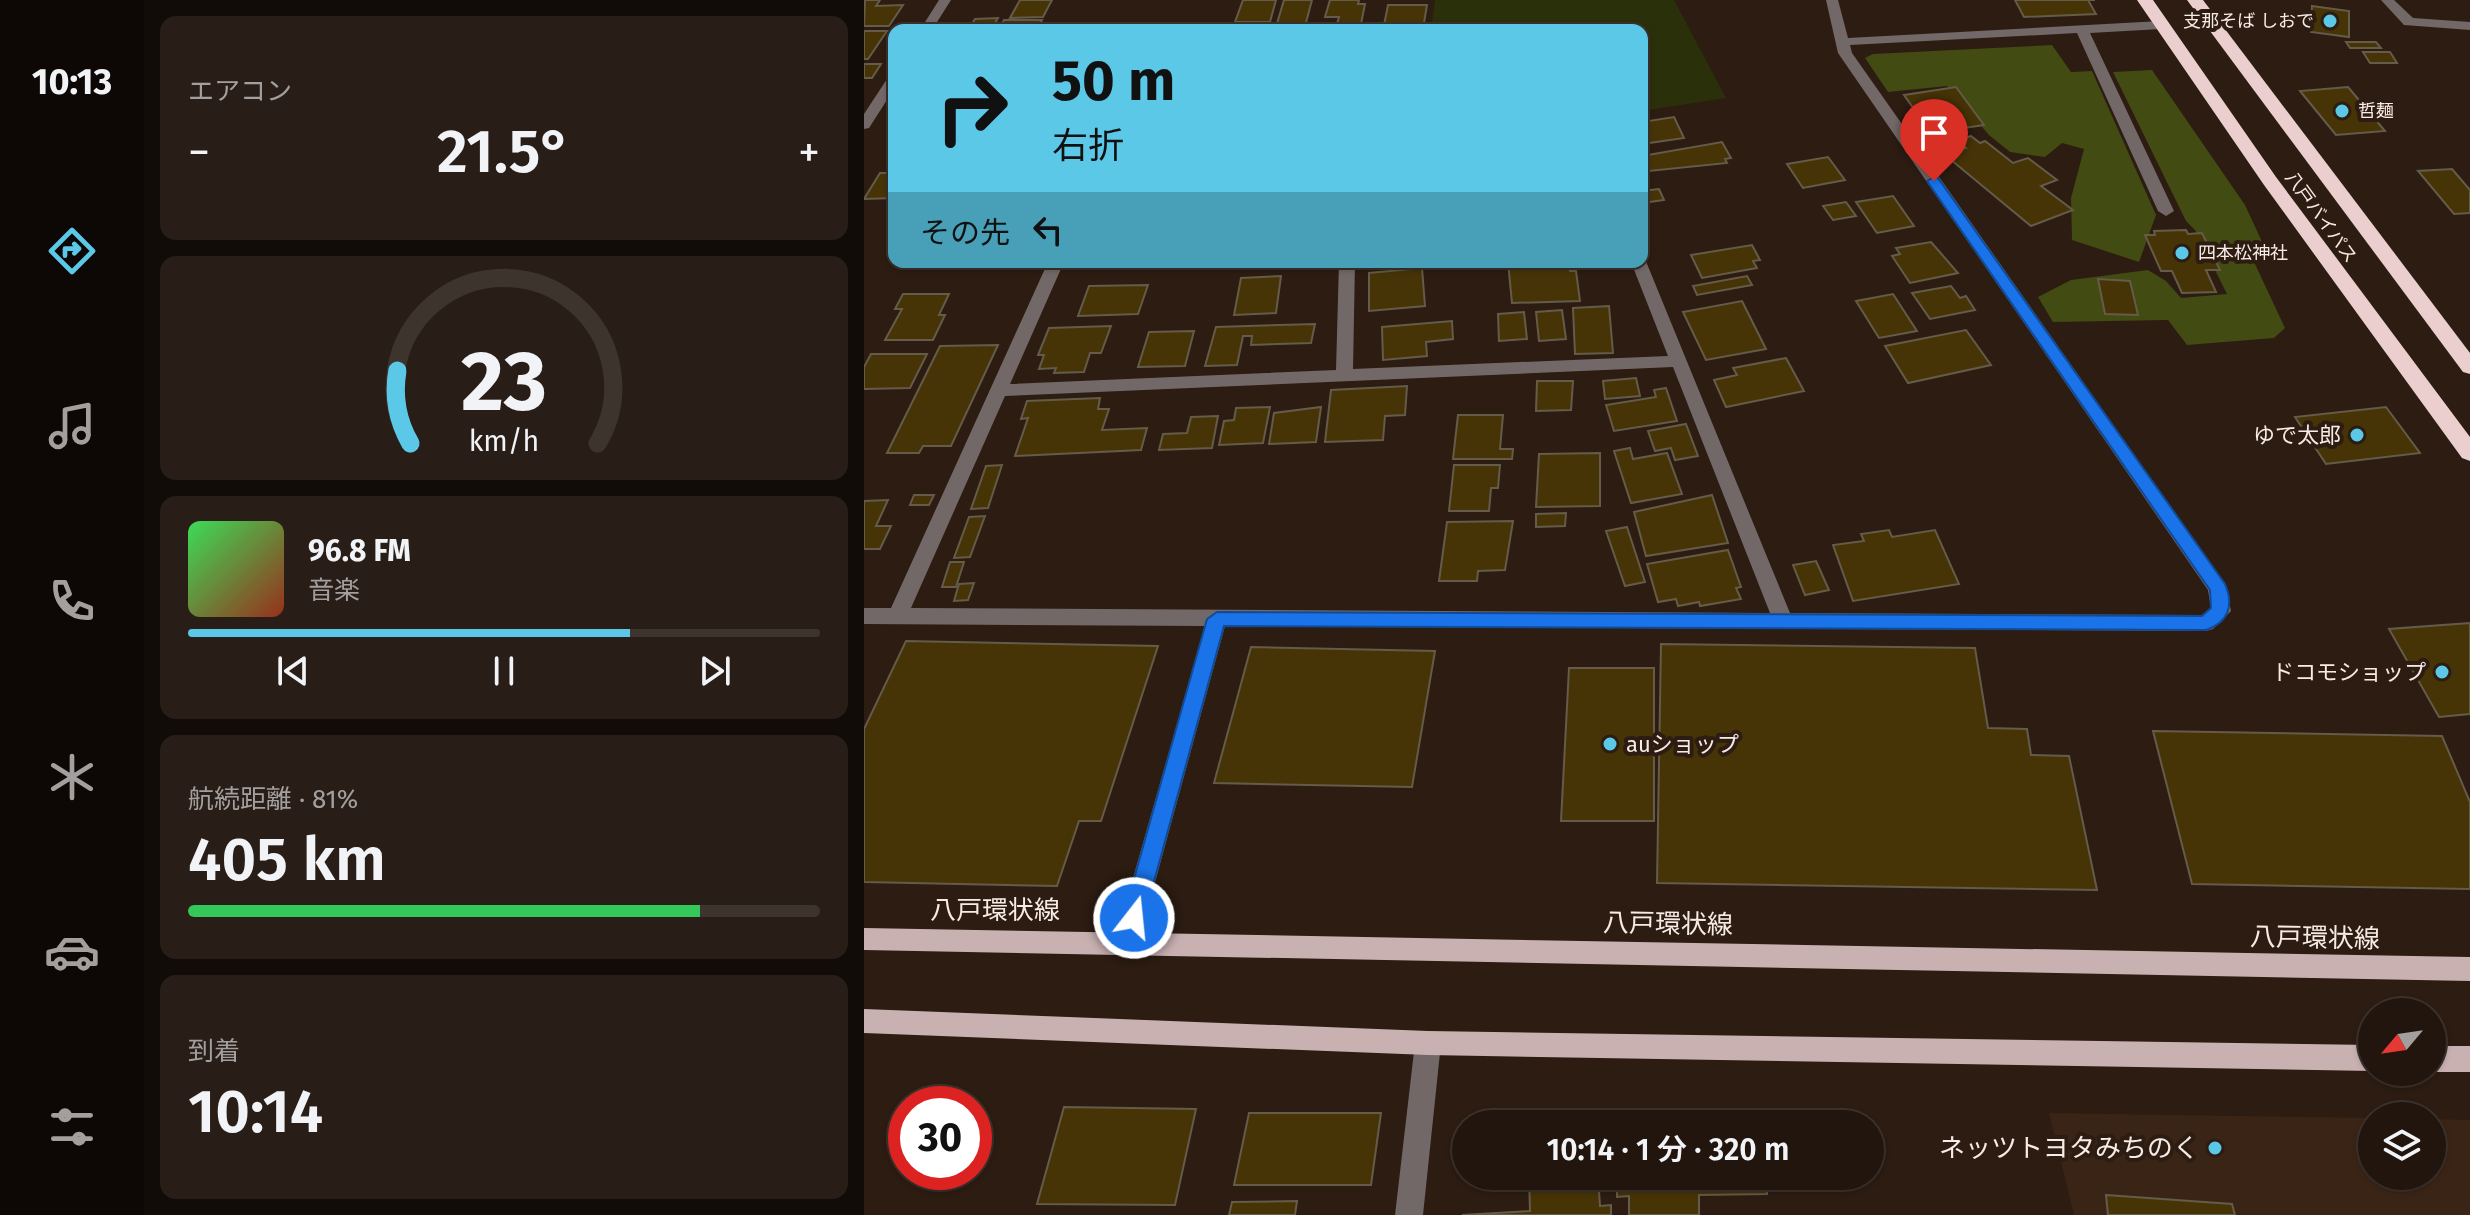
<!DOCTYPE html>
<html lang="ja">
<head>
<meta charset="utf-8">
<style>
	body { margin:0; font-family:"Fira Sans","Noto Sans JP",sans-serif; background:#291e17; color:#f1f3f6; height:100vh; display:flex; flex-direction:column; font-size:30px; white-space:nowrap }
	* { box-sizing:border-box; margin:0 }
	p { font-size:26px; color:#a29f9e }
	.icon { flex:none; width:44px; height:44px; fill:none; stroke:currentColor; stroke-width:2; stroke-linecap:round; stroke-linejoin:round }
	.map { position:relative; flex:1; overflow:hidden }
	.panel { display:flex; flex-direction:column; gap:16px; padding:16px; background:#120c08; width:720px }
	.panel>* { flex:none }
	.banner { position:absolute; left:24px; top:24px; width:760px; height:244px; border-radius:16px; box-shadow:0 2px 6px #0004,0 0 0 2px #3e342e; background:#5bc8e7; color:#111; overflow:hidden }
	.needle { width:52px; rotate:241deg }
	.controls { position:absolute; left:1494px; top:998px; display:grid; gap:16px }
	.controls a { display:grid; place-items:center; width:88px; height:88px; border-radius:50%; background:#21150e; box-shadow:0 2px 6px #0004,0 0 0 2px #3e342e; font-size:40px }
	.speed { position:absolute; left:24px; top:1086px; display:flex; gap:16px; font-size:40px; font-weight:700; text-align:center }
	.speed>* { display:grid; place-content:center; width:104px; height:104px; border-radius:50%; background:#21150e; box-shadow:0 2px 6px #0004,0 0 0 2px #3e342e; line-height:1 }
	.speed .limit { border:12px solid #d22; background:#fff; color:#111 }
	.pin { position:absolute; display:grid; place-items:center; width:68px; height:68px; color:#fff; margin:-82px -34px; border-radius:50% 50% 50% 0; rotate:-45deg; box-shadow:0 0 8px #0007 }
	.pin .icon { rotate:45deg }
	.me { position:absolute; width:88px; margin:-44px; rotate:16deg; stroke-linejoin:round; filter:drop-shadow(0 0 6px #0008) }
	.turn { display:flex; align-items:center; gap:28px; height:168px; padding:0 32px; font-size:36px }
	.turn .icon { width:104px; height:104px; stroke-width:2.5 }
	.turn b { display:block; font-size:56px; line-height:68px }
	.then { display:flex; align-items:center; height:76px; padding:0 32px; background:#0003; gap:16px; font-size:30px }
	.big { font-size:60px; font-weight:600; line-height:1.1 }
	.panel .tile { flex:1; display:flex; flex-direction:column; justify-content:center; gap:12px; min-width:0; padding:0 28px; border-radius:16px; background:#291e17 }
	.panel .dial { align-items:center; gap:0 }
	.dial svg { height:208px; overflow:visible; fill:none; stroke:#3e342e; stroke-width:7; stroke-linecap:round; text-anchor:middle }
	.dial text { fill:#f1f3f6; stroke:none }
	.song { display:flex; align-items:center; gap:24px }
	.cover { width:96px; height:96px; border-radius:12px; background:linear-gradient(135deg,hsl(130 70% 55%),hsl(10 70% 35%)) }
	.played { height:8px; border-radius:4px; background:linear-gradient(90deg,#5bc8e7 70%,#3e342e 70%) }
	.keys { display:flex; justify-content:space-around; direction:ltr }
	.heat { display:flex; justify-content:space-between; align-items:center; font-size:44px; direction:ltr }
	.charge { height:12px; border-radius:6px; background:linear-gradient(90deg,#34c759 81%,#3e342e 0) }
	.trip { position:absolute; left:588px; top:1110px; width:432px; height:80px; border-radius:40px; background:#21150e; box-shadow:0 2px 6px #0004,0 0 0 2px #3e342e; font-weight:600; line-height:80px; text-align:center }
	main { display:flex; flex:1; min-height:0 }
	.dock { display:flex; flex-direction:column; width:144px; justify-content:space-around; align-items:center; background:#0d0806; color:#a29f9e }
	.dock .icon { width:56px; height:56px }
	.dock .active { color:#5bc8e7 }
	.dock b { font-size:36px; color:#f1f3f6 }
	.map>svg:first-child { display:block }
	.built { fill:#3a2416 }
	.green { fill:#2a300a }
	.forest { fill:#414b12 }
	.building { fill:#463407; stroke:#645b48; stroke-width:2 }
	.lines { fill:none; stroke-linecap:round; stroke-linejoin:round }
	.minor { fill:#736868; fill-rule:evenodd }
	.major { fill:#c9b1b2; fill-rule:evenodd }
	.highway { fill:#ebcfcf; fill-rule:evenodd }
	.route { fill:#1a73e8; stroke:#114b97; stroke-width:2 }
	.poi-dot { fill:#5bc8e7; stroke:#2c1c12; stroke-width:3 }
	.labels { text-anchor:middle; dominant-baseline:central; stroke-width:8; stroke-linejoin:round; paint-order:stroke }
	.far-poi-label { font-size:18px; fill:#f7ebe5; stroke:#2c1c12; text-anchor:start }
	.far-street-label { font-size:18px; fill:#f7ebe5; stroke:#2c1c12 }
	.poi-label { font-size:22px; fill:#f7ebe5; stroke:#2c1c12; text-anchor:end }
	.near-street-label { font-size:26px; fill:#f7ebe5; stroke:#2c1c12 }
	.near-poi-label { font-size:26px; fill:#f7ebe5; stroke:#2c1c12; text-anchor:end }
</style>
</head>
<body>
<main>
<nav class="dock">
<b>10:13</b>
<svg class="icon active" aria-label="directions" viewBox="0 0 24 24"><path d="M12 3l9 9-9 9-9-9zM9 14v-3h6M13 9l2 2-2 2"/></svg>
<svg class="icon" aria-label="music" viewBox="0 0 24 24"><path d="M9 18V5l10-2v13"/><circle cx="6" cy="18" r="3"/><circle cx="16" cy="16" r="3"/></svg>
<svg class="icon" aria-label="phone" viewBox="0 0 24 24"><path d="M5 4h4l2 5-3 2q2 4 5 5l2-3 5 2v4C11 20 4 13 5 4z"/></svg>
<svg class="icon" aria-label="climate" viewBox="0 0 24 24"><path d="M12 3v18M4 7l16 10M4 17L20 7"/></svg>
<svg class="icon" aria-label="car" viewBox="0 0 24 24"><path d="M5 17H2v-5l4-1 3-4h7l3 4 3 1v5h-3M9 17h6M6 11h13"/><circle cx="7" cy="17" r="2"/><circle cx="17" cy="17" r="2"/></svg>
<svg class="icon" aria-label="filters" viewBox="0 0 24 24"><path d="M4 7h16M4 17h16"/><circle cx="9" cy="7" r="2"/><circle cx="15" cy="17" r="2"/></svg>
</nav>
<section class="panel">
<div class="tile"><p>エアコン</p>
<div class="heat"><a>−</a><b class="big">21.5°</b><a>+</a></div>
</div>
<div class="tile dial"><svg viewBox="0 0 100 80">
<path d="M14 69A42 42 0 1 1 86 69"/>
<path d="M14 69A42 42 0 0 1 9 41" stroke="#5bc8e7"/>
<text x="50" y="56" font-size="32" font-weight="700">23</text>
<text x="50" y="72" font-size="11">km/h</text>
</svg></div>
<div class="tile">
<div class="song"><i class="cover"></i><div><b>96.8 FM</b><p>音楽</p></div></div>
<div class="played"></div>
<div class="keys"><svg class="icon" aria-label="previous" viewBox="0 0 24 24"><path d="M18 5L8 12l10 7zM5 5v14"/></svg><svg class="icon" aria-label="pause" viewBox="0 0 24 24"><path d="M8 5v14M16 5v14"/></svg><svg class="icon" aria-label="next" viewBox="0 0 24 24"><path d="M6 5l10 7-10 7zM19 5v14"/></svg></div>
</div>
<div class="tile"><p>航続距離 · 81%</p><b class="big">405 km</b><div class="charge"></div></div>
<div class="tile"><p>到着</p><b class="big">10:14</b></div>
</section>
<div class="map">
<svg width="1606" height="1215" viewBox="0 0 1606 1215">
	<rect width="100%" height="100%" fill="#2c1c12"/>
	<!-- built -->
	<polygon class="built" points="1185,1113 1508,1118 1508,1176 1568,1176 1568,1119 1606,1120 1606,1215 1210,1215"/>
	<!-- green -->
	<polygon class="green" points="571,0 810,0 862,98 778,111 778,30 567,30"/>
	<!-- forest -->
	<g class="forest">
		<polygon points="1188,45 1207,72 1228,71 1292,215 1275,262 1208,240 1207,198 1220,149 1198,143 1181,157 1146,152 1125,135 1083,86 1024,92 1001,58 1009,54"/>
		<polygon points="1288,70 1381,205 1400,246 1391,264 1421,328 1410,338 1323,345 1304,320 1189,322 1174,297 1207,280 1284,270 1302,281 1317,298 1363,294 1331,230 1322,221 1249,72"/>
	</g>
	<!-- building -->
	<g class="building">
		<polygon points="1,0 16,0 12,6 39,5 25,26 0,26"/>
		<polygon points="156,0 188,0 179,17 146,18"/>
		<polygon points="379,0 412,0 406,22 371,22"/>
		<polygon points="420,0 448,0 440,30 411,30"/>
		<polygon points="466,0 495,0 494,4 501,4 497,24 473,24 475,17 461,17"/>
		<polygon points="1151,0 1231,0 1224,0 1232,14 1160,17"/>
		<polygon points="524,5 563,5 559,29 519,30"/>
		<polygon points="1448,6 1485,11 1485,37 1447,32"/>
		<polygon points="134,18 127,30 104,30 111,19"/>
		<polygon points="140,20 178,20 172,30 135,30"/>
		<polygon points="0,31 23,31 4,59 0,59"/>
		<polygon points="1482,42 1512,42 1517,48 1486,48"/>
		<polygon points="1499,52 1526,52 1533,63 1506,63"/>
		<polygon points="0,64 17,64 8,78 0,78"/>
		<polygon points="1092,87 1120,125 1067,133 1040,95"/>
		<polygon points="1484,87 1521,131 1472,135 1436,91"/>
		<polygon points="810,117 820,138 778,144 778,122"/>
		<polygon points="1107,136 1116,143 1121,141 1149,163 1164,158 1193,180 1177,186 1209,210 1167,226 1081,155 1102,148 1093,141"/>
		<polygon points="858,142 867,158 861,159 863,163 785,171 778,156"/>
		<polygon points="964,157 981,180 939,188 923,164"/>
		<polygon points="1588,169 1606,190 1606,213 1590,214 1554,171"/>
		<polygon points="16,173 30,173 30,198 0,199"/>
		<polygon points="795,189 800,200 778,203 778,191"/>
		<polygon points="1029,196 1050,226 1013,233 992,202"/>
		<polygon points="982,202 992,216 969,220 959,206"/>
		<polygon points="1322,230 1324,234 1338,233 1356,270 1342,270 1352,292 1318,293 1308,271 1297,271 1281,235 1291,235 1290,231"/>
		<polygon points="1067,242 1094,273 1046,283 1028,256 1036,254 1032,248"/>
		<polygon points="888,245 896,260 889,261 893,268 838,278 827,255"/>
		<polygon points="644,262 705,263 706,271 712,271 716,301 648,303"/>
		<polygon points="558,268 561,306 505,311 505,273"/>
		<polygon points="417,276 412,313 370,315 377,278"/>
		<polygon points="883,276 888,285 833,295 829,286"/>
		<polygon points="1234,279 1266,281 1274,315 1241,314"/>
		<polygon points="284,285 274,314 214,316 225,286"/>
		<polygon points="1087,286 1096,298 1102,296 1111,310 1066,319 1048,293"/>
		<polygon points="39,294 85,294 75,315 81,315 69,340 21,340 38,309 31,309"/>
		<polygon points="1029,294 1053,331 1015,338 992,301"/>
		<polygon points="878,301 902,349 842,360 819,312"/>
		<polygon points="745,306 749,353 711,354 709,308"/>
		<polygon points="698,310 702,339 675,341 672,312"/>
		<polygon points="660,312 663,339 635,341 634,314"/>
		<polygon points="588,321 589,339 562,342 563,356 519,360 518,327"/>
		<polygon points="451,324 447,343 387,345 388,336 379,336 373,365 341,366 352,327"/>
		<polygon points="247,326 237,353 226,353 220,372 190,373 192,368 175,369 180,355 174,355 185,328"/>
		<polygon points="1102,330 1127,365 1044,383 1021,346"/>
		<polygon points="330,331 321,366 274,367 285,332"/>
		<polygon points="134,345 87,446 59,446 55,453 23,453 76,346"/>
		<polygon points="7,354 63,354 46,388 0,389 0,367"/>
		<polygon points="922,358 940,391 862,407 850,380 873,375 869,368"/>
		<polygon points="772,378 776,396 741,399 739,381"/>
		<polygon points="673,381 709,381 707,410 672,411"/>
		<polygon points="543,386 541,415 521,416 519,440 461,442 467,390"/>
		<polygon points="802,388 813,421 750,431 742,405 792,397 790,390"/>
		<polygon points="236,398 234,409 245,409 238,430 283,428 277,450 151,456 164,418 157,419 163,401"/>
		<polygon points="406,407 399,443 355,445 360,421 370,420 372,408"/>
		<polygon points="457,407 452,442 405,444 410,413"/>
		<polygon points="1522,407 1556,453 1462,464 1431,417"/>
		<polygon points="594,415 639,415 636,449 649,449 648,459 589,459"/>
		<polygon points="354,416 348,448 295,450 299,434 323,433 327,417"/>
		<polygon points="822,424 834,456 811,460 807,448 791,451 784,431"/>
		<polygon points="766,448 769,459 803,453 818,494 767,503 750,451"/>
		<polygon points="736,453 736,506 672,507 675,454"/>
		<polygon points="138,465 124,508 107,509 122,466"/>
		<polygon points="590,465 636,465 634,488 627,488 625,511 585,511"/>
		<polygon points="50,495 70,495 65,505 46,505"/>
		<polygon points="848,495 864,543 782,556 770,512"/>
		<polygon points="24,500 12,526 27,526 16,549 0,549 0,501"/>
		<polygon points="702,513 701,526 672,527 672,514"/>
		<polygon points="121,516 106,557 90,558 105,517"/>
		<polygon points="649,521 641,570 614,571 613,581 575,581 583,522"/>
		<polygon points="763,527 781,582 761,586 742,531"/>
		<polygon points="1025,530 1028,537 1071,530 1095,584 989,601 969,545 1000,541 997,534"/>
		<polygon points="864,550 877,587 872,588 877,599 836,606 835,602 814,606 812,599 794,602 783,564"/>
		<polygon points="952,561 965,590 941,595 929,565"/>
		<polygon points="86,562 100,562 92,587 78,587"/>
		<polygon points="110,583 104,600 90,601 95,584"/>
		<polygon points="1606,623 1606,714 1575,717 1525,629"/>
		<polygon points="42,641 294,646 237,821 215,821 193,886 0,882 0,729"/>
		<polygon points="797,644 1111,648 1124,728 1163,729 1167,755 1205,756 1233,890 793,883"/>
		<polygon points="387,647 571,651 548,787 350,783"/>
		<polygon points="705,668 790,668 790,821 697,821"/>
		<polygon points="1289,731 1578,736 1606,802 1606,889 1328,884"/>
		<polygon points="200,1107 332,1109 311,1205 173,1204"/>
		<polygon points="385,1113 517,1113 507,1185 370,1185"/>
		<polygon points="899,1119 899,1124 753,1124 753,1122"/>
		<polygon points="665,1176 734,1176 736,1206 747,1205 747,1215 598,1215 666,1211"/>
		<polygon points="753,1176 902,1176 903,1194 835,1195 835,1215 765,1215 765,1196 753,1197"/>
		<polygon points="1242,1195 1368,1204 1371,1215 1244,1215"/>
		<polygon points="433,1201 431,1215 365,1215 368,1202"/>
	</g>
	<g class="lines">
		<!-- minor -->
		<g class="minor">
			<polygon points="75,0 87,0 68,30 56,30"/>
			<path d="M962,0H974L984,38L1297,21L1303,25L1297,29L1226,33L1310,211L1302,216L1294,211L1213,33L986,45L988,53L1361,584L1367,611L1349,629L1342,631L361,626L275,941L272,949L263,952L254,949L251,941L341,626L0,624V608H27L184,262H200L146,384L472,370L475,262H491L489,369L804,356L767,262H778L781,259L926,613L1338,615L1347,608L1344,590L974,53ZM809,367L906,613L47,608L141,396Z"/>
			<polygon points="1517,0 1530,0 1549,18 1606,22 1606,30 1540,25"/>
			<polygon points="30,75 30,89 5,128 0,129 0,114 25,76"/>
			<polygon points="564,1031 573,1034 577,1043 559,1215 531,1215 551,1043 555,1034"/>
		</g>
		<!-- major -->
		<g class="major">
			<polygon points="0,928 1606,957 1606,981 0,950"/>
			<polygon points="0,1009 564,1031 1508,1045 1508,1071 564,1055 0,1033"/>
			<rect x="1568" y="1046" width="38" height="26"/>
		</g>
		<!-- highway -->
		<g class="highway">
			<polygon points="1273,0 1289,0 1412,177 1606,437 1606,461 1598,458 1400,185"/>
			<polygon points="1323,0 1339,0 1606,353 1606,374 1599,372"/>
		</g>
	</g>
	<!-- route -->
	<path class="route" d="M1070,177L1074,178L1361,584C1370,605 1365,622 1342,630L360,626L280,918L277,925L270,928L262,925L259,918L343,619L353,612L1338,616L1347,608L1346,590L1063,181Z"/>
	<!-- markers -->
	<g class="poi-dot">
		<circle cx="1466" cy="21" r="8"/>
		<circle cx="1478" cy="111" r="8"/>
		<circle cx="1318" cy="253" r="8"/>
		<circle cx="1493" cy="435" r="8"/>
		<circle cx="1578" cy="672" r="8"/>
		<circle cx="746" cy="744" r="8"/>
		<circle cx="1351" cy="1148" r="8"/>
	</g>
	<g class="labels">
		<!-- far-poi labels -->
		<g class="far-poi-label">
			<text x="1450" y="21" text-anchor="end">支那そば しおで</text>
			<text x="1494" y="111">哲麺</text>
			<text x="1334" y="253">四本松神社</text>
		</g>
		<!-- far-street labels -->
		<g class="far-street-label">
			<text transform="translate(1457 217) rotate(54)">八戸バイパス</text>
		</g>
		<!-- poi labels -->
		<g class="poi-label">
			<text x="1477" y="435">ゆで太郎</text>
			<text x="1562" y="672">ドコモショップ</text>
			<text x="762" y="744" text-anchor="start">auショップ</text>
		</g>
		<!-- near-street labels -->
		<g class="near-street-label">
			<text x="131" y="910">八戸環状線</text>
			<text transform="translate(804 924) rotate(1)">八戸環状線</text>
			<text transform="translate(1451 938) rotate(1)">八戸環状線</text>
		</g>
		<!-- near-poi labels -->
		<g class="near-poi-label">
			<text x="1335" y="1148">ネッツトヨタみちのく</text>
		</g>
	</g>
</svg>
<div class="controls">
<a><svg class="needle" viewBox="-14 -14 28 28"><path d="M0-13l5 13h-10z" fill="#e53935"/><path d="M0 13l5-13h-10z" fill="#a29f9e"/></svg></a>
<a><svg class="icon" aria-label="layers" viewBox="0 0 24 24"><path d="M12 4l9 5-9 5-9-5zM3 14l9 5 9-5"/></svg></a>
</div>
<div class="speed"><div class="limit">30</div></div>
<div class="pin" style="left:1070px;top:181px;background:#d93025"><svg class="icon" aria-label="arrive" viewBox="0 0 24 24"><path d="M6 21V4h12l-3 4 3 4H6"/></svg></div>
<svg class="me" style="left:270px;top:918px" viewBox="-20 -20 40 40"><circle r="17" fill="#1a73e8" stroke="#fff" stroke-width="3"/><path d="M0-11L8 9 0 5-8 9z" fill="#fff"/></svg>
<div class="trip">10:14 · 1 分 · 320 m</div>
<div class="banner">
<div class="turn"><svg class="icon" aria-label="right" viewBox="0 0 24 24"><path d="M7 20v-9h11M14 6l5 5-5 5"/></svg><div><b>50 m</b>右折</div></div>
<div class="then">その先<svg class="icon" aria-label="left" viewBox="0 0 24 24"><path d="M17 20v-9H6M10 6l-5 5 5 5"/></svg></div>
</div>
</div>
</main>
</body>
</html>
